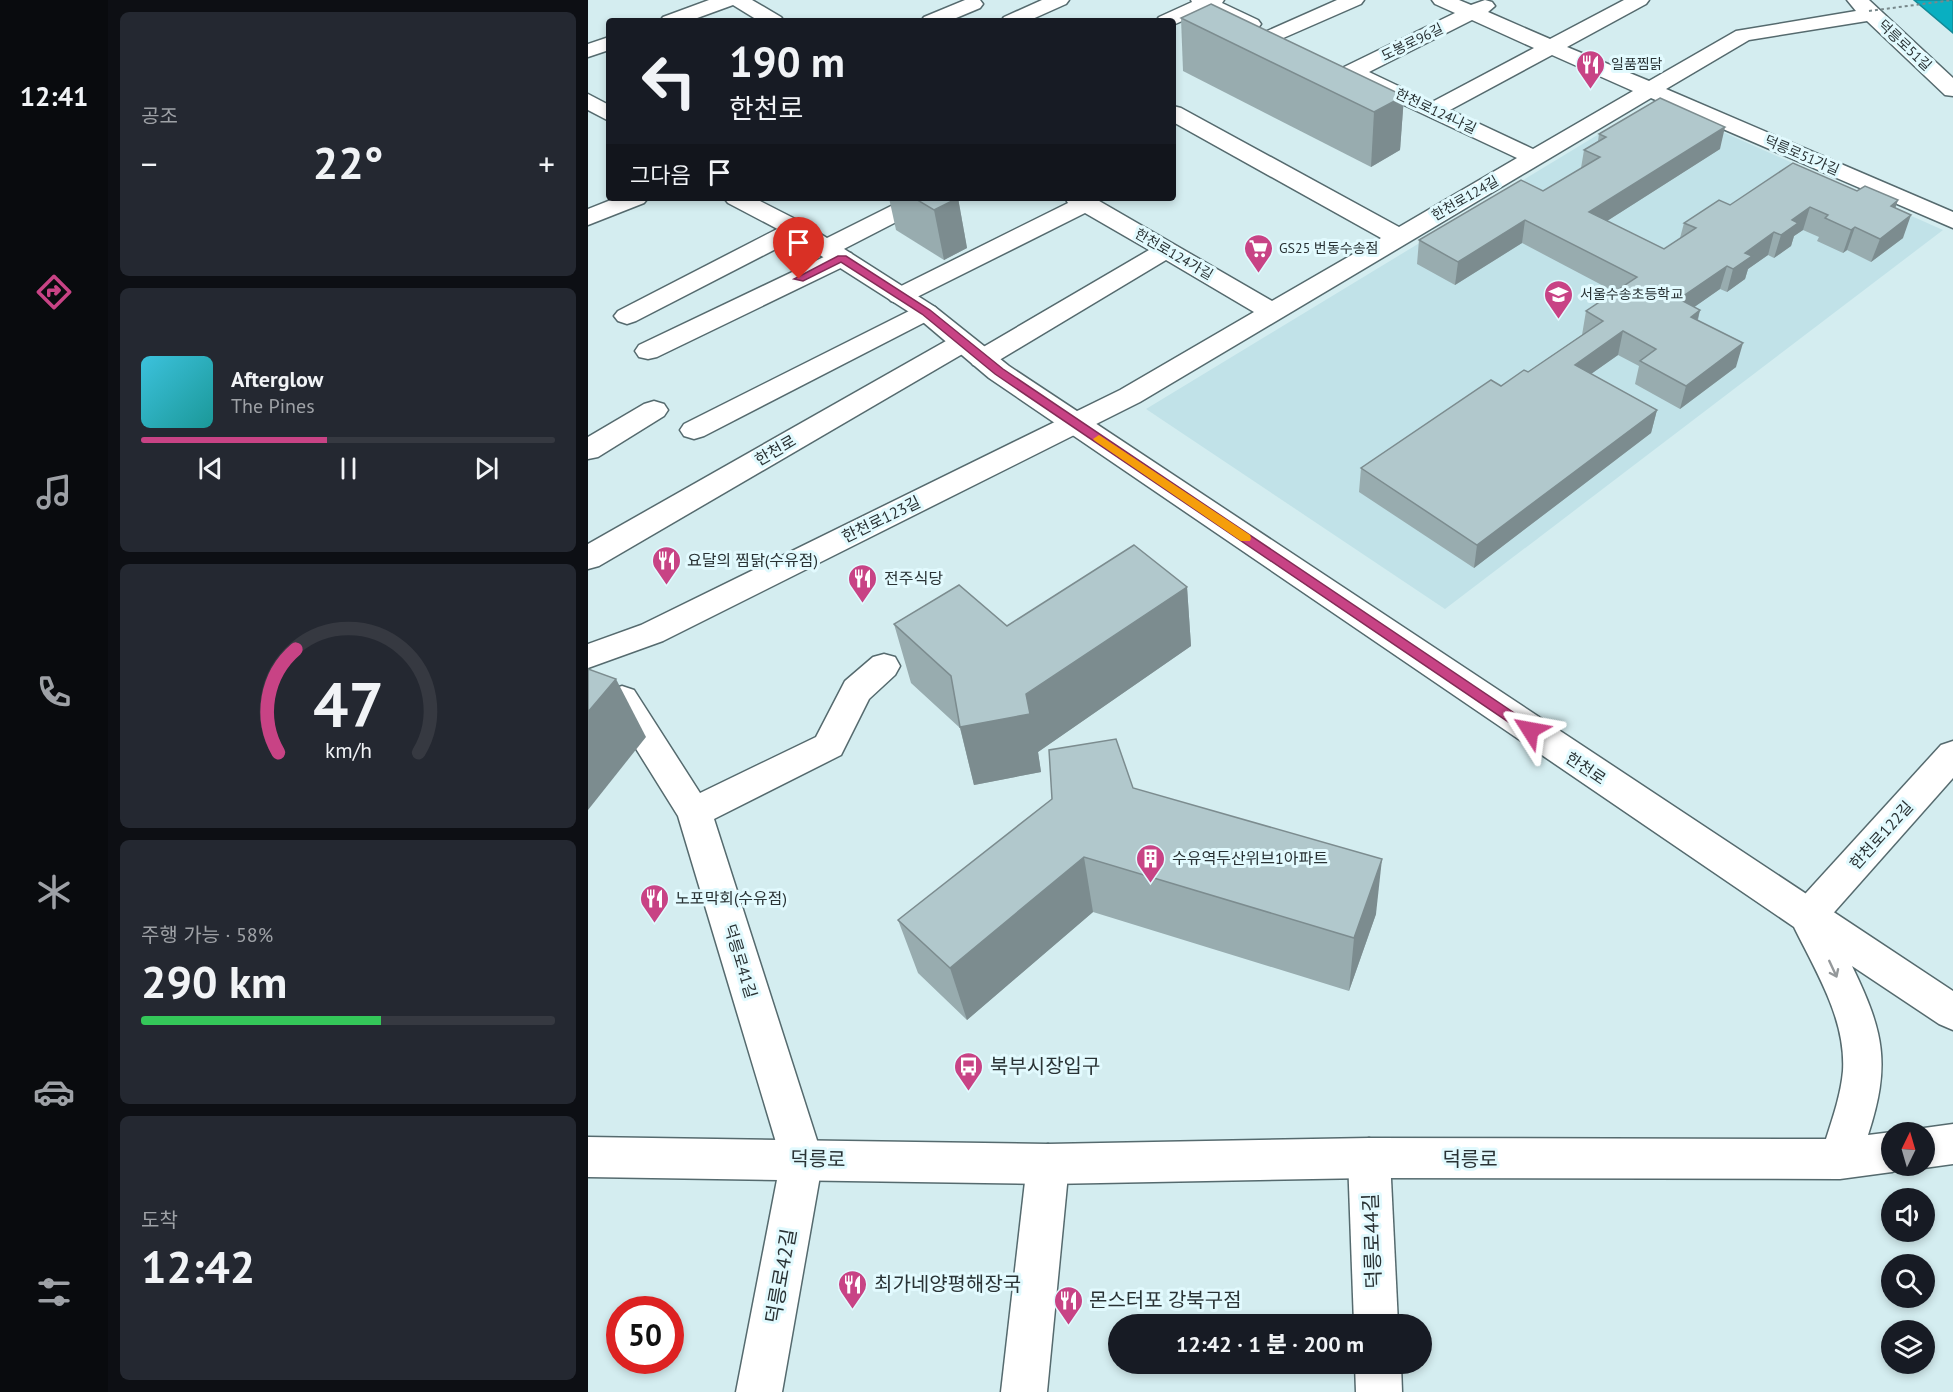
<!DOCTYPE html>
<html lang="ko">
<head>
<meta charset="utf-8">
<style>
	body { margin:0; font-family:"PT Sans","Noto Sans KR",sans-serif; background:#242831; color:#f1f3f6; height:100vh; display:flex; flex-direction:column; font-size:22px; white-space:nowrap }
	* { box-sizing:border-box; margin:0 }
	p { font-size:20px; color:#9ea1a6 }
	.icon { flex:none; width:33px; height:33px; fill:none; stroke:currentColor; stroke-width:2; stroke-linecap:round; stroke-linejoin:round }
	.map { position:relative; flex:1; overflow:hidden }
	.side { display:flex; flex-direction:column; gap:12px; padding:12px; background:#0d0f14; width:480px }
	.side>* { flex:none }
	.hud { position:absolute; left:18px; top:18px; width:570px; height:183px; border-radius:6px; box-shadow:0 3px 9px #0003; background:#171b24; color:#f1f3f6; overflow:hidden }
	.needle { width:39px; rotate:5deg }
	.buttons { position:absolute; left:1293px; top:1122px; display:grid; gap:12px }
	.buttons a { display:grid; place-items:center; width:54px; height:54px; border-radius:50%; background:#171b24; box-shadow:0 3px 9px #0003; font-size:30px }
	.speed { position:absolute; left:18px; top:1296px; display:flex; gap:12px; font-size:30px; font-weight:700; text-align:center }
	.speed>* { display:grid; place-content:center; width:78px; height:78px; border-radius:50%; background:#171b24; box-shadow:0 3px 9px #0003; line-height:1 }
	.speed .limit { border:9px solid #d22; background:#fff; color:#111 }
	.pin { position:absolute; display:grid; place-items:center; width:51px; height:51px; color:#fff; margin:-62px -26px; border-radius:50% 50% 50% 0; rotate:-45deg; box-shadow:0 0 6px #0007 }
	.pin .icon { rotate:45deg }
	.me { position:absolute; width:66px; margin:-33px; rotate:304deg; stroke-linejoin:round; filter:drop-shadow(0 0 4px #0008) }
	.turn { display:flex; align-items:center; gap:21px; height:126px; padding:0 24px; font-size:27px }
	.turn .icon { width:78px; height:78px; stroke-width:2.5 }
	.turn b { display:block; font-size:42px; line-height:51px }
	.then { display:flex; align-items:center; height:57px; padding:0 24px; background:#0003; gap:12px; font-size:22px }
	.big { font-size:45px; font-weight:800; line-height:1.1 }
	.side .card { flex:1; display:flex; flex-direction:column; justify-content:center; gap:9px; min-width:0; padding:0 21px; border-radius:9px; background:#242831 }
	.side .dial { align-items:center; gap:0 }
	.dial svg { height:156px; overflow:visible; fill:none; stroke:#363941; stroke-width:7; stroke-linecap:round; text-anchor:middle }
	.dial text { fill:#f1f3f6; stroke:none }
	.song { display:flex; align-items:center; gap:18px }
	.cover { width:72px; height:72px; border-radius:9px; background:linear-gradient(135deg,hsl(190 70% 55%),hsl(180 70% 35%)) }
	.played { height:6px; border-radius:3px; background:linear-gradient(90deg,#c84385 45%,#363941 45%) }
	.keys { display:flex; justify-content:space-around; direction:ltr }
	.heat { display:flex; justify-content:space-between; align-items:center; font-size:33px; direction:ltr }
	.charge { height:9px; border-radius:4px; background:linear-gradient(90deg,#34c759 58%,#363941 0) }
	.trip { position:absolute; left:520px; top:1314px; width:324px; height:60px; border-radius:30px; background:#171b24; box-shadow:0 3px 9px #0003; font-weight:800; line-height:60px; text-align:center }
	main { display:flex; flex:1; min-height:0 }
	.tab-bar { display:flex; flex-direction:column; width:108px; justify-content:space-around; align-items:center; background:#090b0e; color:#9ea1a6 }
	.tab-bar .icon { width:42px; height:42px }
	.tab-bar .selected { color:#c84385 }
	.tab-bar b { font-size:27px; color:#f1f3f6 }
	.map>svg:first-child { display:block }
	.built { fill:#c1e2e8 }
	.water { fill:#09afc1; stroke:#138a97; stroke-width:1.5 }
	.lines { fill:none; stroke-linecap:round; stroke-linejoin:round }
	.minor-casing { stroke:#556a6e; stroke-width:3 }
	.major-casing { stroke:#556a6e; stroke-width:3 }
	.minor { fill:#fff; fill-rule:evenodd }
	.major { fill:#fff; fill-rule:evenodd }
	.path-bridge { stroke:#78888b; stroke-width:2; stroke-dasharray:3 3; stroke-linecap:butt }
	.wall { fill:#98acaf }
	.shaded-wall { fill:#7c8c8f }
	.building { fill:#b1c8cc; stroke:#7c8c8f; stroke-width:1.5 }
	.oneway { stroke:#94989a }
	.route { fill:#c84385; stroke:#822c56; stroke-width:1.5 }
	.slow { fill:#f59e0b }
	.labels { text-anchor:middle; dominant-baseline:central; stroke-width:6; stroke-linejoin:round; paint-order:stroke }
	.far-street-label { font-size:14px; fill:#293234; stroke:#e2fafe }
	.far-poi-label { font-size:14px; fill:#293234; stroke:#e2fafe; text-anchor:start }
	.street-label { font-size:16px; fill:#293234; stroke:#e2fafe }
	.poi-label { font-size:16px; fill:#293234; stroke:#e2fafe; text-anchor:start }
	.near-poi-label { font-size:20px; fill:#293234; stroke:#e2fafe; text-anchor:start }
	.near-street-label { font-size:20px; fill:#293234; stroke:#e2fafe }
</style>
</head>
<body>
<main>
<nav class="tab-bar">
<b>12:41</b>
<svg class="icon selected" aria-label="directions" viewBox="0 0 24 24"><path d="M12 3l9 9-9 9-9-9zM9 14v-3h6M13 9l2 2-2 2"/></svg>
<svg class="icon" aria-label="music" viewBox="0 0 24 24"><path d="M9 18V5l10-2v13"/><circle cx="6" cy="18" r="3"/><circle cx="16" cy="16" r="3"/></svg>
<svg class="icon" aria-label="phone" viewBox="0 0 24 24"><path d="M5 4h4l2 5-3 2q2 4 5 5l2-3 5 2v4C11 20 4 13 5 4z"/></svg>
<svg class="icon" aria-label="climate" viewBox="0 0 24 24"><path d="M12 3v18M4 7l16 10M4 17L20 7"/></svg>
<svg class="icon" aria-label="car" viewBox="0 0 24 24"><path d="M5 17H2v-5l4-1 3-4h7l3 4 3 1v5h-3M9 17h6M6 11h13"/><circle cx="7" cy="17" r="2"/><circle cx="17" cy="17" r="2"/></svg>
<svg class="icon" aria-label="filters" viewBox="0 0 24 24"><path d="M4 7h16M4 17h16"/><circle cx="9" cy="7" r="2"/><circle cx="15" cy="17" r="2"/></svg>
</nav>
<section class="side">
<div class="card"><p>공조</p>
<div class="heat"><a>−</a><b class="big">22°</b><a>+</a></div>
</div>
<div class="card">
<div class="song"><i class="cover"></i><div><b>Afterglow</b><p>The Pines</p></div></div>
<div class="played"></div>
<div class="keys"><svg class="icon" aria-label="previous" viewBox="0 0 24 24"><path d="M18 5L8 12l10 7zM5 5v14"/></svg><svg class="icon" aria-label="pause" viewBox="0 0 24 24"><path d="M8 5v14M16 5v14"/></svg><svg class="icon" aria-label="next" viewBox="0 0 24 24"><path d="M6 5l10 7-10 7zM19 5v14"/></svg></div>
</div>
<div class="card dial"><svg viewBox="0 0 100 80">
<path d="M14 69A42 42 0 1 1 86 69"/>
<path d="M14 69A42 42 0 0 1 23 16" stroke="#c84385"/>
<text x="50" y="56" font-size="32" font-weight="700">47</text>
<text x="50" y="72" font-size="11">km/h</text>
</svg></div>
<div class="card"><p>주행 가능 · 58%</p><b class="big">290 km</b><div class="charge"></div></div>
<div class="card"><p>도착</p><b class="big">12:42</b></div>
</section>
<div class="map">
<svg width="1365" height="1392" viewBox="0 0 1365 1392">
	<rect width="100%" height="100%" fill="#d4edf0"/>
	<!-- built -->
	<polygon class="built" points="1054,108 1081,108 1355,230 857,609 558,409"/>
	<!-- water -->
	<polygon class="water" points="1326,0 1365,0 1365,33"/>
	<g class="lines">
		<defs>
			<g id="minor">
				<polygon points="121,0 164,0 193,17 196,21 171,21 145,5 101,21 72,21 75,17"/>
				<polygon points="377,0 392,0 395,4 392,8 361,21 333,21 336,17"/>
				<polygon points="454,0 481,0 478,4 440,21 413,21 416,17"/>
				<polygon points="603,0 636,0 634,3 670,20 673,24 670,28 656,28 619,10 585,25 585,21 568,21 571,17 604,2"/>
				<polygon points="749,0 776,0 773,4 693,39 686,41 679,39 676,35 679,31"/>
				<path d="M844,0H871L883,5L897,0L904,2L907,6L900,12L962,39L1036,0H1061L1058,4L979,47L1061,81L1148,31L1268,11L1259,0H1281L1365,78V96L1357,95L1279,21L1161,40L1078,89L1365,212V228L1063,98L552,402L75,641L0,668V644L53,625L532,390L666,312L578,260L403,365L394,367L385,365L381,359L385,353L561,250L497,213L321,301L312,304L303,301L299,296L303,291L480,203L477,198H506L684,301L793,238L585,122V106L593,108L811,227L929,158L767,82L765,78L756,77L753,72L756,67L867,13L847,4ZM884,20L946,48L844,102L781,72ZM964,55L1045,91L945,149L862,110Z"/>
				<polygon points="21,37 21,50 0,57 0,44"/>
				<polygon points="28,198 60,198 56,203 0,225 0,209"/>
				<polygon points="319,198 349,198 345,203 250,252 263,253 266,258 263,263 69,357 60,359 51,357 47,351 51,345 242,254 229,253 226,248 229,243"/>
				<polygon points="208,222 217,224 220,229 217,234 48,321 39,324 30,321 26,316 30,311 199,224"/>
				<polygon points="338,304 347,307 351,312 347,317 116,436 106,439 96,436 92,430 96,424 329,307"/>
				<polygon points="374,335 383,337 387,343 383,349 11,566 0,569 0,544 365,337"/>
				<polygon points="66,401 76,404 80,410 76,416 10,457 0,459 0,437 56,404"/>
				<polygon points="296,654 307,657 312,666 307,675 281,699 253,755 126,819 235,1159 194,1392 148,1392 193,1159 90,816 17,699 22,690 34,686 46,690 112,793 228,737 257,681 285,657"/>
				<polygon points="1365,741 1365,778 1233,927 1220,932 1207,927 1201,916 1207,905 1353,745"/>
				<polygon points="781,1138 796,1144 802,1158 810,1324 766,1324 760,1158 766,1144"/>
				<polygon points="460,1144 475,1150 481,1164 459,1392 413,1392 439,1164 445,1150"/>
				<polygon points="767,1364 813,1364 814,1392 768,1392"/>
			</g>
			<g id="major">
				<polygon points="0,94 21,105 21,121 0,110"/>
				<path d="M136,198H166L217,224L347,307L421,366L1365,991V1030L1351,1024L1264,966C1296,1032 1303,1064 1280,1135L1304,1132H1305H1304V1166H1319L1304,1172L1252,1179L781,1178L460,1184L0,1177V1137L460,1144L781,1138L1238,1139C1245,1117 1253,1094 1255,1071C1258,1019 1228,972 1206,927L401,378L329,317L199,234L140,203Z"/>
				<polygon points="1365,1124 1365,1164 1336,1168 1330,1166 1336,1166 1336,1132 1325,1132 1336,1128"/>
			</g>
		</defs>
		<!-- minor casing -->
		<use href="#minor" class="minor-casing"/>
		<!-- major casing -->
		<use href="#major" class="major-casing"/>
		<!-- minor -->
		<use href="#minor" class="minor"/>
		<!-- major -->
		<use href="#major" class="major"/>
		<!-- path-bridge -->
		<polyline class="path-bridge" points="1281,11 1365,0"/>
	</g>
	<!-- wall -->
	<g class="wall">
		<polygon points="593,18 816,96 812,150 783,167 595,71"/>
		<polygon points="1011,134 1132,149 1019,221 1076,249 1092,238 1096,223 1142,205 1269,191 1310,200 1307,208 1315,238 1283,262 1259,250 1255,253 1229,241 1231,237 1215,230 1206,236 1203,246 1186,258 1180,255 1160,269 1157,279 1139,292 1132,289 1106,307 1112,310 1110,320 1148,367 1092,409 1047,384 1051,366 1030,355 1003,374 1069,410 1063,433 886,568 771,492 773,468 913,386 940,372 994,335 998,311 1027,292 934,243 867,285 829,264 831,240 955,191 993,168 996,150 1010,141"/>
		<polygon points="301,198 370,198 379,248 356,260 308,230"/>
		<polygon points="599,587 603,646 450,752 453,772 386,785 372,728 323,683 306,624 419,626"/>
		<polygon points="545,788 788,914 761,991 505,912 379,1020 330,973 310,920"/>
	</g>
	<!-- shaded-wall -->
	<g class="shaded-wall">
		<polygon points="816,96 812,150 783,167 786,112"/>
		<polygon points="1137,127 1132,149 997,235 1001,212"/>
		<polygon points="370,198 379,248 356,260 346,210"/>
		<polygon points="1310,200 1302,223 1303,206"/>
		<polygon points="1222,207 1215,230 1206,236 1203,246 1186,258 1193,235 1204,220"/>
		<polygon points="1323,215 1315,238 1283,262 1292,239"/>
		<polygon points="937,220 934,243 867,285 870,262"/>
		<polygon points="1267,227 1259,250 1255,253 1263,230"/>
		<polygon points="1186,232 1180,255 1160,269 1157,279 1139,292 1145,269 1157,253"/>
		<polygon points="1139,266 1132,289 1085,322 1091,299"/>
		<polygon points="1112,310 1106,333 1103,317"/>
		<polygon points="1035,331 1030,355 983,388 987,365"/>
		<polygon points="1155,343 1148,367 1092,409 1098,386"/>
		<polygon points="1069,410 1063,433 886,568 889,545"/>
		<polygon points="599,587 603,646 450,752 453,772 386,785 372,727 438,694"/>
		<polygon points="28,679 58,737 0,810 0,712"/>
		<polygon points="496,857 505,912 379,1020 362,968"/>
		<polygon points="794,859 788,914 761,991 766,938"/>
	</g>
	<!-- building -->
	<g class="building">
		<polygon points="623,4 816,96 786,112 593,18"/>
		<polygon points="1072,98 1137,127 1001,212 1076,249 1108,228 1096,223 1131,200 1142,205 1205,163 1269,191 1277,186 1310,200 1303,206 1323,215 1292,239 1267,227 1263,230 1237,218 1240,215 1222,207 1204,220 1210,223 1193,235 1186,232 1157,253 1164,256 1145,269 1139,266 1091,299 1112,310 1103,317 1155,343 1098,386 1052,361 1068,349 1035,331 987,365 1069,410 889,545 773,468 903,380 913,386 936,370 940,372 1015,321 998,311 1049,277 937,220 870,262 831,240 933,180 955,191 1012,157 996,150 1018,137 1011,134"/>
		<polygon points="326,198 370,198 346,210"/>
		<polygon points="546,545 599,587 438,694 442,714 372,727 363,676 306,624 371,585 419,626"/>
		<polygon points="0,669 28,679 0,712"/>
		<polygon points="528,739 545,788 794,859 766,938 496,857 362,968 310,920 464,799 461,750"/>
	</g>
	<!-- one-way arrows -->
	<defs><path id="oneway-shaft" d="M-6 0H5M1.5-3L5.5 0L1.5 3" fill="none" stroke-width="1.6" stroke-linecap="round" stroke-linejoin="round" transform="scale(1.5)"/></defs>
	<use class="oneway" href="#oneway-shaft" transform="translate(1245 969) rotate(65)"/>
	<!-- route -->
	<polygon class="route" points="250,256 258,256 342,310 415,369 947,727 949,730 947,734 938,734 407,374 334,314 253,262 215,281 206,279"/>
	<!-- slow -->
	<polygon class="slow" points="511,435 662,535 663,538 662,541 653,541 507,441 505,439"/>
	<!-- icons -->
	<defs>
		<symbol id="restaurant-pin" viewBox="-11 -11 22 30"><path d="M0 17L-7.5 6A9.5 9.5 0 1 1 7.5 6Z" fill="#c84385" stroke="#e2fafe"/><path d="M-5-6h1v4h1v-4h1v4h1v-4h1v5L-1.5 .5V6h-2V.5L-5-1ZM5-6V6H3V1.5H1.5Q1.5-4 5-6Z" fill="#fff"/></symbol>
		<symbol id="supermarket-pin" viewBox="-11 -11 22 30"><path d="M0 17L-7.5 6A9.5 9.5 0 1 1 7.5 6Z" fill="#c84385" stroke="#e2fafe"/><path d="M-6-5.5h2.5l.6 2H6L4.5 2H-2.5L-4.4-4H-6ZM-1.5 3.2a1.3 1.3 0 1 0 .1 0ZM3 3.2a1.3 1.3 0 1 0 .1 0Z" fill="#fff"/></symbol>
		<symbol id="school-pin" viewBox="-11 -11 22 30"><path d="M0 17L-7.5 6A9.5 9.5 0 1 1 7.5 6Z" fill="#c84385" stroke="#e2fafe"/><path d="M0-5L7-2L0 1L-7-2ZM-4 1L0 2.5L4 1V4Q0 6-4 4Z" fill="#fff"/></symbol>
		<symbol id="building-pin" viewBox="-11 -11 22 30"><path d="M0 17L-7.5 6A9.5 9.5 0 1 1 7.5 6Z" fill="#c84385" stroke="#e2fafe"/><path d="M-4-6H4V6H1V3H-1V6H-4ZM-2.5-4.3h1.7v1.8h-1.7ZM.8-4.3h1.7v1.8H.8ZM-2.5-1h1.7V.8h-1.7ZM.8-1h1.7V.8H.8Z" fill="#fff"/></symbol>
		<symbol id="bus-pin" viewBox="-11 -11 22 30"><path d="M0 17L-7.5 6A9.5 9.5 0 1 1 7.5 6Z" fill="#c84385" stroke="#e2fafe"/><path d="M-5-6H5V4H4V6H2V4H-2V6H-4V4H-5ZM-3.5-4V0h7V-4ZM-3.5 1.2v1.5H-2V1.2ZM2 1.2v1.5H3.5V1.2Z" fill="#fff"/></symbol>
	</defs>
	<g fill-rule="evenodd">
		<use href="#restaurant-pin" x="986" y="48" width="33" height="45"/>
		<use href="#supermarket-pin" x="654" y="232" width="33" height="45"/>
		<use href="#school-pin" x="954" y="278" width="33" height="45"/>
		<use href="#restaurant-pin" x="62" y="544" width="33" height="45"/>
		<use href="#restaurant-pin" x="258" y="562" width="33" height="45"/>
		<use href="#building-pin" x="546" y="842" width="33" height="45"/>
		<use href="#restaurant-pin" x="50" y="882" width="33" height="45"/>
		<use href="#bus-pin" x="364" y="1050" width="33" height="45"/>
		<use href="#restaurant-pin" x="248" y="1268" width="33" height="45"/>
		<use href="#restaurant-pin" x="464" y="1284" width="33" height="45"/>
	</g>
	<g class="labels">
		<!-- far-street labels -->
		<g class="far-street-label">
			<text transform="translate(824 42) rotate(-26)">도봉로96길</text>
			<text transform="translate(1317 45) rotate(43)">덕릉로51길</text>
			<text transform="translate(848 111) rotate(25)">한천로124나길</text>
			<text transform="translate(1214 155) rotate(23)">덕릉로51가길</text>
			<text transform="translate(877 198) rotate(-30)">한천로124길</text>
			<text transform="translate(586 254) rotate(30)">한천로124가길</text>
		</g>
		<!-- far-poi labels -->
		<g class="far-poi-label">
			<text x="1023" y="64">일품찜닭</text>
			<text x="691" y="248">GS25 번동수송점</text>
			<text x="992" y="294">서울수송초등학교</text>
		</g>
		<!-- street labels -->
		<g class="street-label">
			<text transform="translate(187 450) rotate(-30)">한천로</text>
			<text transform="translate(293 519) rotate(-26)">한천로123길</text>
			<text transform="translate(998 768) rotate(34)">한천로</text>
			<text transform="translate(1293 835) rotate(-48)">한천로122길</text>
			<text transform="translate(153 961) rotate(73)">덕릉로41길</text>
		</g>
		<!-- poi labels -->
		<g class="poi-label">
			<text x="99" y="560">요달의 찜닭(수유점)</text>
			<text x="296" y="578">전주식당</text>
			<text x="584" y="858">수유역두산위브1아파트</text>
			<text x="87" y="898">노포막회(수유점)</text>
		</g>
		<!-- near-poi labels -->
		<g class="near-poi-label">
			<text x="402" y="1066">북부시장입구</text>
			<text x="286" y="1284">최가네양평해장국</text>
			<text x="501" y="1300">몬스터포 강북구점</text>
		</g>
		<!-- near-street labels -->
		<g class="near-street-label">
			<text transform="translate(230 1159) rotate(1)">덕릉로</text>
			<text x="882" y="1159">덕릉로</text>
			<text transform="translate(784 1241) rotate(-92)">덕릉로44길</text>
			<text transform="translate(193 1276) rotate(-80)">덕릉로42길</text>
		</g>
	</g>
</svg>
<div class="buttons">
<a><svg class="needle" viewBox="-14 -14 28 28"><path d="M0-13l5 13h-10z" fill="#e53935"/><path d="M0 13l5-13h-10z" fill="#9ea1a6"/></svg></a>
<a><svg class="icon" aria-label="sound" viewBox="0 0 24 24"><path d="M4 9h4l5-4v14l-5-4H4zM17 9q2 3 0 6"/></svg></a>
<a><svg class="icon" aria-label="search" viewBox="0 0 24 24"><circle cx="10" cy="10" r="6"/><path d="M15 15l6 6"/></svg></a>
<a><svg class="icon" aria-label="layers" viewBox="0 0 24 24"><path d="M12 4l9 5-9 5-9-5zM3 14l9 5 9-5"/></svg></a>
</div>
<div class="speed"><div class="limit">50</div></div>
<div class="pin" style="left:211px;top:279px;background:#d93025"><svg class="icon" aria-label="arrive" viewBox="0 0 24 24"><path d="M6 21V4h12l-3 4 3 4H6"/></svg></div>
<svg class="me" style="left:942px;top:730px" viewBox="-20 -20 40 40"><path d="M0-17L14 15 0 8-14 15z" fill="#c84385" stroke="#fff" stroke-width="4"/></svg>
<div class="trip">12:42 · 1 분 · 200 m</div>
<div class="hud">
<div class="turn"><svg class="icon" aria-label="left" viewBox="0 0 24 24"><path d="M17 20v-9H6M10 6l-5 5 5 5"/></svg><div><b>190 m</b>한천로</div></div>
<div class="then">그다음<svg class="icon" aria-label="arrive" viewBox="0 0 24 24"><path d="M6 21V4h12l-3 4 3 4H6"/></svg></div>
</div>
</div>
</main>
</body>
</html>
